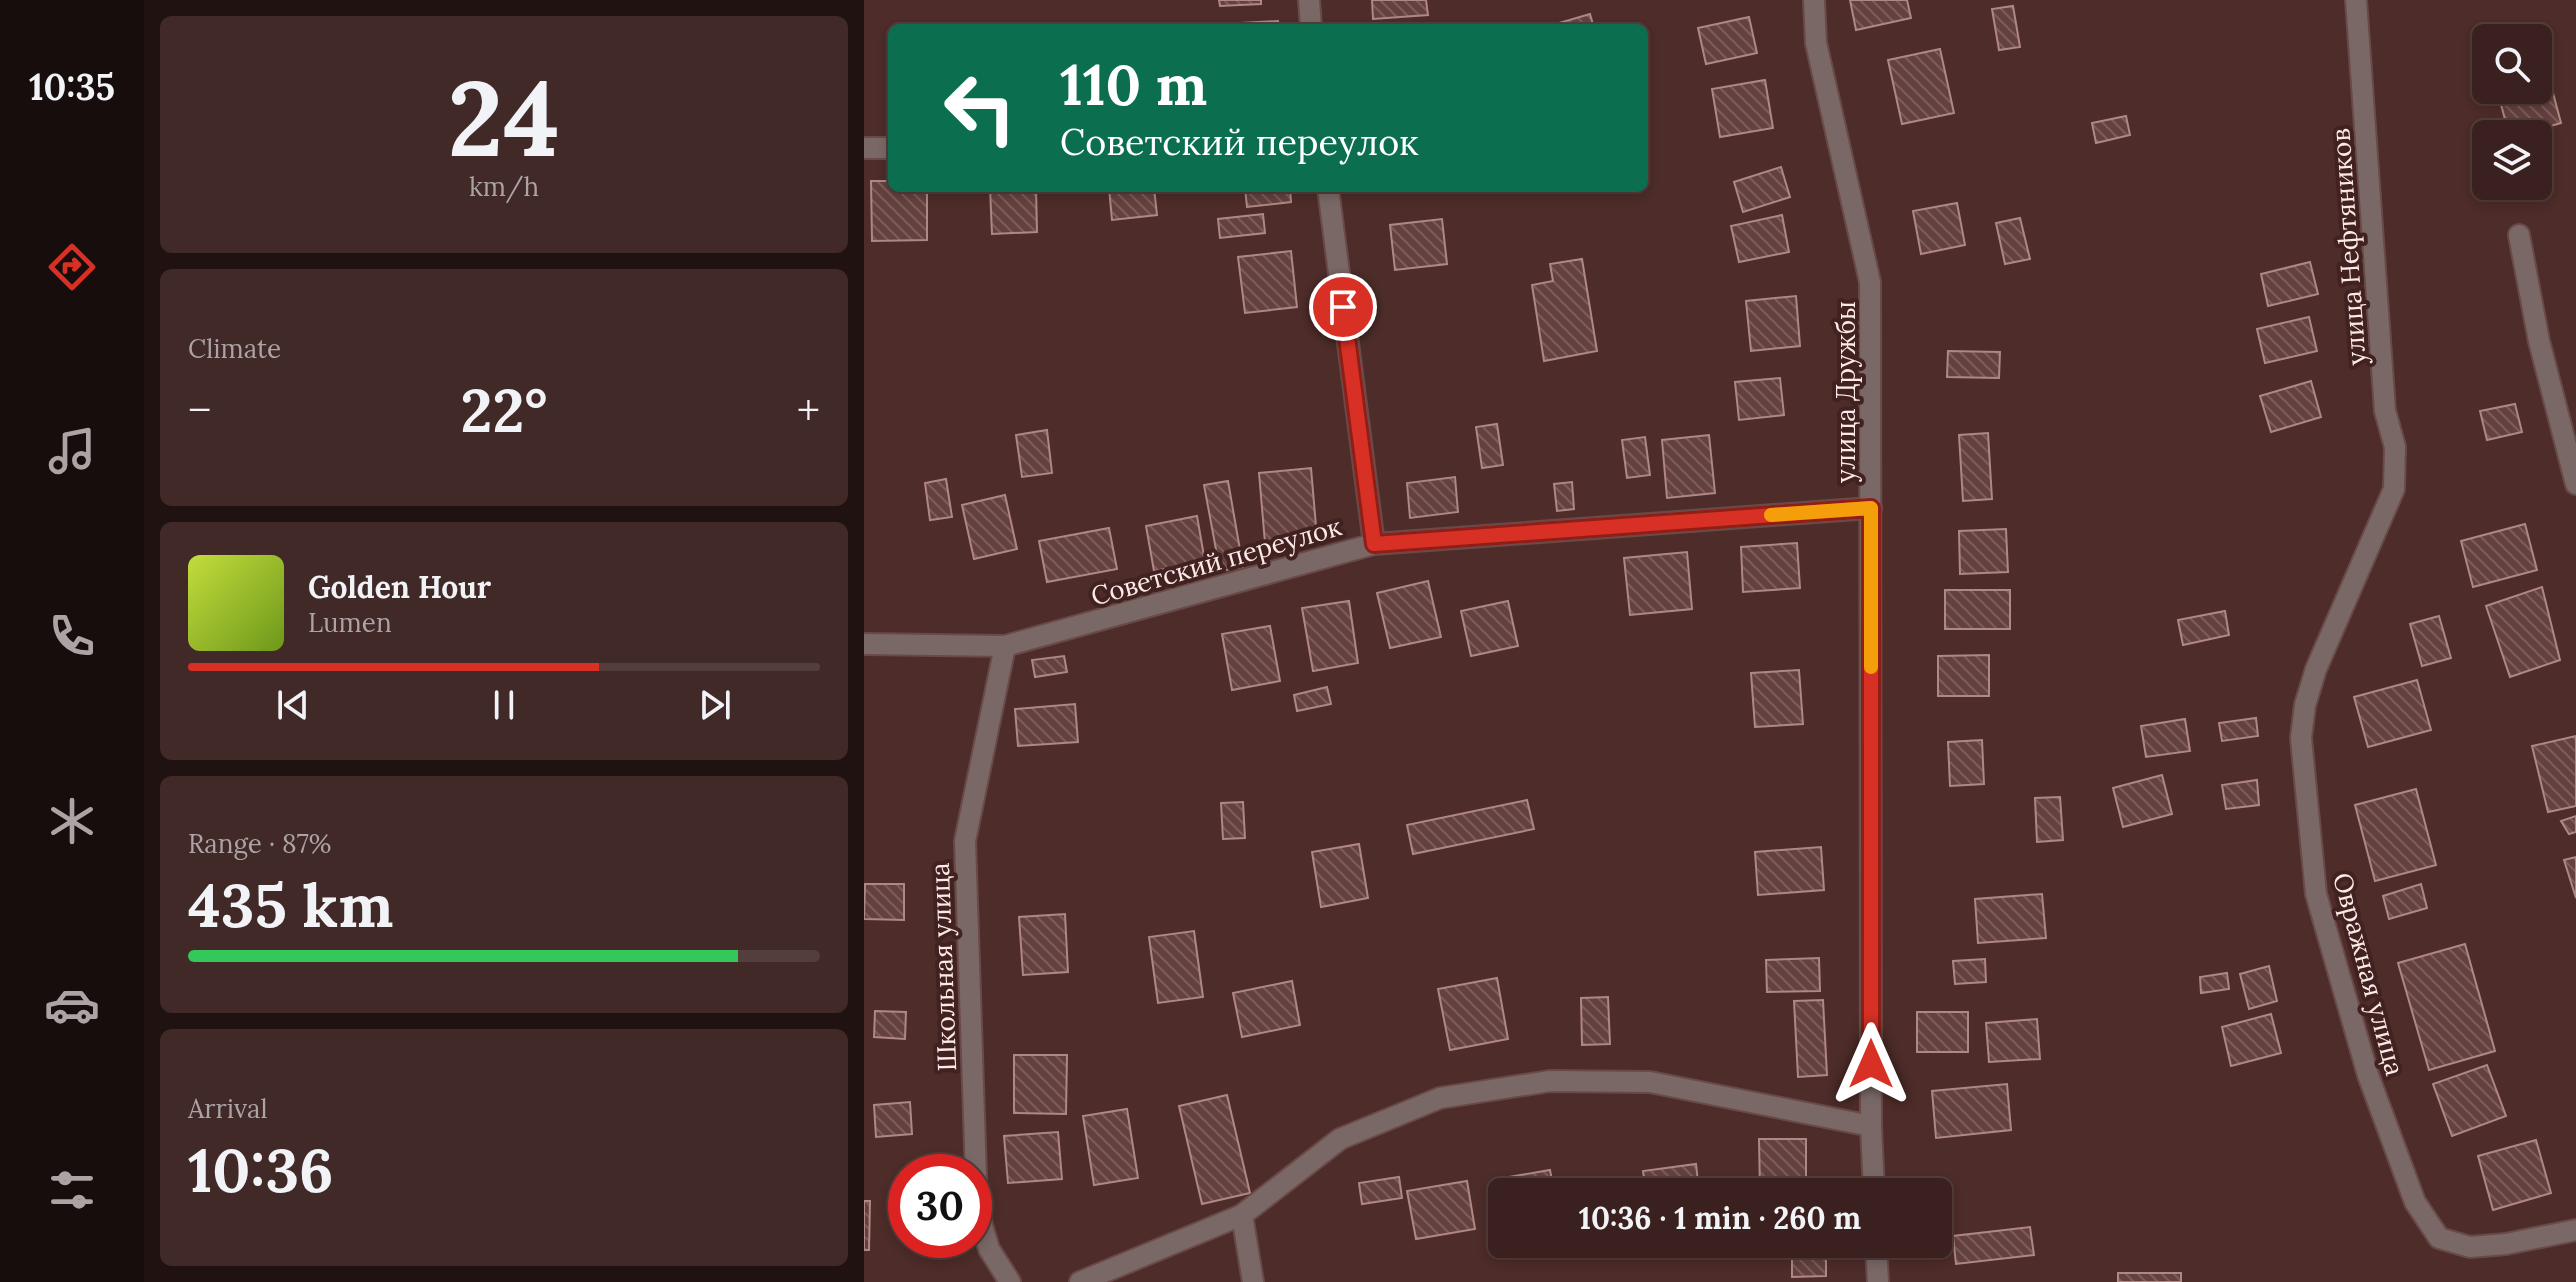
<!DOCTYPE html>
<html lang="en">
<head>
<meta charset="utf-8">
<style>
	body { margin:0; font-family:Lora,serif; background:#412928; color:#f1f3f6; height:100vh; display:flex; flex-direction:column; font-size:30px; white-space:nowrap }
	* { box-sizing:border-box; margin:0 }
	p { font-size:26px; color:#aba3a4 }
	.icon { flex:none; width:44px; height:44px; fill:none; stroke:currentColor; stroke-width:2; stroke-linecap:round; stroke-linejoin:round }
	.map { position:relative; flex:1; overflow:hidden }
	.side { display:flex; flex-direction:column; gap:16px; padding:16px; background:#201211; width:720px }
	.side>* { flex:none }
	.top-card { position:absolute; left:24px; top:24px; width:760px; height:168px; border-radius:12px; box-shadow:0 4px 12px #0003,0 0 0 2px #543e3d; background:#0b6e4f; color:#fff; overflow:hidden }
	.tools { position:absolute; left:1608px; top:24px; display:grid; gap:16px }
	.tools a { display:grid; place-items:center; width:80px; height:80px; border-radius:12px; background:#3a211f; box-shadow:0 4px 12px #0003,0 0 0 2px #543e3d; font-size:40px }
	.speed { position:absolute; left:24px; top:1154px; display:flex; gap:16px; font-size:40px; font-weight:700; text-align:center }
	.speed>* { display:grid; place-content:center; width:104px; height:104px; border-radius:50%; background:#3a211f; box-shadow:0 4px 12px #0003,0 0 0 2px #543e3d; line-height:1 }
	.speed .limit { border:12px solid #d22; background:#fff; color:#111 }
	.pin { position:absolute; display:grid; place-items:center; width:68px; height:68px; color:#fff; margin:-34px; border:4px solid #fff; border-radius:50%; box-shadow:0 2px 8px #0007 }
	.me { position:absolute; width:88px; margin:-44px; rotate:0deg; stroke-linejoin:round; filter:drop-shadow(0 0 6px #0008) }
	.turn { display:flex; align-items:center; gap:28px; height:168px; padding:0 40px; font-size:36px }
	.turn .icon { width:104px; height:104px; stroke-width:2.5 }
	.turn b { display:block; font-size:56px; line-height:68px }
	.big { font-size:60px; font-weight:700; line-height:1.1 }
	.side .card { flex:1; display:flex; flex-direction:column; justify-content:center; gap:12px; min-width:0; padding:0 28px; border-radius:12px; background:#412928 }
	.side .dial { align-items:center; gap:0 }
	.dial b { font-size:104px; line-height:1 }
	.song { display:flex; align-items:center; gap:24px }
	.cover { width:96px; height:96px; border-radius:12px; background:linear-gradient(135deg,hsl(70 70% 55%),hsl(80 70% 35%)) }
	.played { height:8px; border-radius:4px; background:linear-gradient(90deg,#d93025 65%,#543e3d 65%) }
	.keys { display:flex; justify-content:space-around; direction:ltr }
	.heat { display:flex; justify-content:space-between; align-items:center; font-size:44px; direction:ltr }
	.charge { height:12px; border-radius:6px; background:linear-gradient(90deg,#34c759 87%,#543e3d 0) }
	.trip { position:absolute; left:624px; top:1178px; width:464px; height:80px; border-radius:12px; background:#3a211f; box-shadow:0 4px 12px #0003,0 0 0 2px #543e3d; font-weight:700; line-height:80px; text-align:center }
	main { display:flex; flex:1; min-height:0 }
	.tab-bar { display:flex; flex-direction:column; width:144px; justify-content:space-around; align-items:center; background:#170d0c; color:#aba3a4 }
	.tab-bar .icon { width:56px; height:56px }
	.tab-bar .active { color:#d93025 }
	.tab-bar b { font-size:36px; color:#f1f3f6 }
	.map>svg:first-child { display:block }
	.building { fill:url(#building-back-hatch); stroke:#af8784; stroke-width:2 }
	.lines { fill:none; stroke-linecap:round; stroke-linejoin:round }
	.street-casing { stroke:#694a48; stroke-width:24 }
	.street { stroke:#796866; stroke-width:20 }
	.route-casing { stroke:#8d1f18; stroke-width:20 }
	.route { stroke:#d93025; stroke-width:14 }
	.slow { stroke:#f59e0b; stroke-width:14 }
	.labels { text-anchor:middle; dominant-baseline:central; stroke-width:8; stroke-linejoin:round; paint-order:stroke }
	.street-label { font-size:26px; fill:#fceae8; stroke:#412220 }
</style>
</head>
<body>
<main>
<nav class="tab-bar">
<b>10:35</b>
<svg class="icon active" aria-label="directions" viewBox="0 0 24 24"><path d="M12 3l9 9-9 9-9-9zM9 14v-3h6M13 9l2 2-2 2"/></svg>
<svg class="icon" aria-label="music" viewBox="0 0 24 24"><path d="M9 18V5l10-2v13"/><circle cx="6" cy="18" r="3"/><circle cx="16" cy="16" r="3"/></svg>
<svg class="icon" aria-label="phone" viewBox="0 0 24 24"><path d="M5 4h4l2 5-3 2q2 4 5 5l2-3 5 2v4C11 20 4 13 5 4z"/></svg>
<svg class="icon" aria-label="climate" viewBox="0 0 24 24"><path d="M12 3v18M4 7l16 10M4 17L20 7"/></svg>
<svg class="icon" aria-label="car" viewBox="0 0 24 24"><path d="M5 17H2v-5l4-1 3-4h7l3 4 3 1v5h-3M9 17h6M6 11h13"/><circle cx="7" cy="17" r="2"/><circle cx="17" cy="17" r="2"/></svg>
<svg class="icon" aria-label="filters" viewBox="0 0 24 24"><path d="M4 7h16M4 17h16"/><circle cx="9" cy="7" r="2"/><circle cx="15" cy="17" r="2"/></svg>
</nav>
<section class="side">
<div class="card dial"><b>24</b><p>km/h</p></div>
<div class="card"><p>Climate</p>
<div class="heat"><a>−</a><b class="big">22°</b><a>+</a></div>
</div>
<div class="card">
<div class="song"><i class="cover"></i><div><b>Golden Hour</b><p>Lumen</p></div></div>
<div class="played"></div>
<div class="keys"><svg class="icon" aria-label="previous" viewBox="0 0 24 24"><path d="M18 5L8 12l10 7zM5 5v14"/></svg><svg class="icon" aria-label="pause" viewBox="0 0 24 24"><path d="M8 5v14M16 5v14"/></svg><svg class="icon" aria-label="next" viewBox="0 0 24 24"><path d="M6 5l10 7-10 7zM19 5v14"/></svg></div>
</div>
<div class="card"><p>Range · 87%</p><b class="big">435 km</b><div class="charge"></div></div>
<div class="card"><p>Arrival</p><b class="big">10:36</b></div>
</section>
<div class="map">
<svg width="1712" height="1282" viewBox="0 0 1712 1282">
	<defs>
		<pattern id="building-back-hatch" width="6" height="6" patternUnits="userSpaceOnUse" patternTransform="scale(2)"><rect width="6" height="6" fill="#64413e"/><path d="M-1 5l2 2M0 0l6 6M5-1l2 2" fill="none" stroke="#7b5d5a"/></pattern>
	</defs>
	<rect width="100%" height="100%" fill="#4d2c29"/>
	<!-- building -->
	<g class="building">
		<polygon points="355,0 397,0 397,4 356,6"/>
		<polygon points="508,0 562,0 564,15 509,19"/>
		<polygon points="986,0 1043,0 1047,18 992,30"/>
		<polygon points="1149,6 1156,47 1135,50 1128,9"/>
		<polygon points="726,14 730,28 678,28"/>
		<polygon points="885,17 893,53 842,64 834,28"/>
		<polygon points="414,21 415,28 359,28 359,24"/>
		<polygon points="1076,49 1090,113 1038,124 1024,60"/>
		<polygon points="1680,59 1697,123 1659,134 1645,134 1633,90 1674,90 1674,60"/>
		<polygon points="901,80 909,128 856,137 848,89"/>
		<polygon points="1262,116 1266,135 1232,143 1228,123"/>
		<polygon points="917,167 926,197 879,212 870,182"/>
		<polygon points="7,181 28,181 28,188 63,188 63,240 8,241"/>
		<polygon points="126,188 172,188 173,232 128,234"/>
		<polygon points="245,188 290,188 293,215 248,220"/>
		<polygon points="381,188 426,188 427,202 383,207"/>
		<polygon points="1093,203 1101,245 1057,254 1049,211"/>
		<polygon points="399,214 401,233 356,238 354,219"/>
		<polygon points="918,215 925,252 875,262 867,226"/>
		<polygon points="1156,218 1166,259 1141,264 1132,223"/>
		<polygon points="578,219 583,264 531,270 526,225"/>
		<polygon points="427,251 433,307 381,313 374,257"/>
		<polygon points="718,259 733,351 680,361 668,285 689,281 686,264"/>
		<polygon points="1446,262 1454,294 1404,306 1397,274"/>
		<polygon points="932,296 936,346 887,351 882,301"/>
		<polygon points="1445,317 1453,351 1401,363 1393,329"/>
		<polygon points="1084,351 1136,352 1135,378 1083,377"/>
		<polygon points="916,378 920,415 875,420 871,382"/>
		<polygon points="1447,381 1457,417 1407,432 1396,396"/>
		<polygon points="1651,404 1658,432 1623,440 1616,411"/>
		<polygon points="633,424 639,465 618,468 612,427"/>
		<polygon points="183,430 188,473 158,477 152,435"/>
		<polygon points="1124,433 1128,499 1099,501 1095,435"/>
		<polygon points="845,435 851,493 803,498 798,440"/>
		<polygon points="781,437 786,475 763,478 758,440"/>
		<polygon points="447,468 453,538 401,543 395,473"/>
		<polygon points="591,477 594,512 546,518 543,483"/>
		<polygon points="82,479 88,517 66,520 61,483"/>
		<polygon points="364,481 379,567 356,571 340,485"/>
		<polygon points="708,482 710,509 693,511 690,484"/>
		<polygon points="141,495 153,549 110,559 98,505"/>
		<polygon points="333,516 341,562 290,571 282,526"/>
		<polygon points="1661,524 1673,570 1609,587 1597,541"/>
		<polygon points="245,528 253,569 183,582 175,541"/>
		<polygon points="1142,529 1144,572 1096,574 1095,531"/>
		<polygon points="933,543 936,588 879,592 877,547"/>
		<polygon points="823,552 828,609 766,615 760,558"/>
		<polygon points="564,581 577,637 526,648 513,593"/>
		<polygon points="1678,587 1696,660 1646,677 1622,606"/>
		<rect x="1081" y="590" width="65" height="39"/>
		<polygon points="485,601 494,663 449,671 438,608"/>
		<polygon points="644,601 654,646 607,656 597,611"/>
		<polygon points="1361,611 1365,635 1319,645 1314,620"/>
		<polygon points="1575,616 1587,658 1558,666 1546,624"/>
		<polygon points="406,626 416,681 368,690 358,634"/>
		<polygon points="1125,655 1125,696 1074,696 1074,656"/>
		<polygon points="200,656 203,672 171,677 168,660"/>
		<polygon points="935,670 939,724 891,727 887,673"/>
		<polygon points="1553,680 1567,730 1504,747 1490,697"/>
		<polygon points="463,687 467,704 433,711 430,695"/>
		<polygon points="211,704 214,742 154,746 151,709"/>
		<polygon points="1392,718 1394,736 1358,741 1355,723"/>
		<polygon points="1321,719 1326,751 1282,757 1277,726"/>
		<polygon points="1712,736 1712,806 1684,812 1668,746"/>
		<polygon points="1118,740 1120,784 1086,786 1084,742"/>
		<polygon points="1298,775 1308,814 1259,827 1249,788"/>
		<polygon points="1393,780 1395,805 1362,809 1358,785"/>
		<polygon points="1552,789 1572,865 1511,881 1491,805"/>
		<polygon points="1196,797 1199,840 1173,842 1171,798"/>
		<polygon points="663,800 670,829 549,854 543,825"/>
		<polygon points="379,802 381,838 359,839 357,803"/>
		<polygon points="1712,816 1712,832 1705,834 1697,821"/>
		<polygon points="495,844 504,898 457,907 448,852"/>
		<polygon points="957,847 960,890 894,895 891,852"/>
		<polygon points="1712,857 1712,898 1700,860"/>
		<polygon points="1,884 40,884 40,920 0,919"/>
		<polygon points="1557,884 1563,908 1525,919 1519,896"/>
		<polygon points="1178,894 1182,938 1114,943 1111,899"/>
		<polygon points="201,914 204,972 159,975 155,917"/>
		<polygon points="330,931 339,997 294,1003 285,937"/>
		<polygon points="1601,944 1631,1051 1565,1070 1534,963"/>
		<polygon points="955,958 956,991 903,992 902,960"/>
		<polygon points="1121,959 1122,982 1091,984 1089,961"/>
		<polygon points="1405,966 1413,1001 1385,1009 1376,974"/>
		<polygon points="1363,973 1365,989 1337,993 1336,977"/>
		<polygon points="633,978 644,1039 586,1050 574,989"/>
		<polygon points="428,981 436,1025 378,1037 369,993"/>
		<polygon points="744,997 746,1044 718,1045 717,998"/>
		<polygon points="959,1000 963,1075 934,1077 930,1001"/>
		<polygon points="11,1011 42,1012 41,1039 10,1037"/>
		<rect x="1053" y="1012" width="51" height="40"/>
		<polygon points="1407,1014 1417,1053 1367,1066 1358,1027"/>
		<polygon points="1173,1019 1176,1059 1125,1062 1122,1023"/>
		<polygon points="150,1055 203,1055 202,1114 150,1113"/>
		<polygon points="1623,1065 1642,1116 1588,1136 1569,1084"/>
		<polygon points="1143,1084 1147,1130 1072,1138 1068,1091"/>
		<polygon points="363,1095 386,1193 338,1204 315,1106"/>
		<polygon points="46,1102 48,1134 12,1137 10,1105"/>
		<polygon points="263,1109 274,1178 230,1185 219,1116"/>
		<polygon points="194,1132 198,1179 144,1183 140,1136"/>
		<polygon points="895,1139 942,1139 942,1189 896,1190"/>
		<polygon points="1672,1140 1687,1193 1629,1210 1614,1156"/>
		<polygon points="832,1164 835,1191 782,1192 779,1171"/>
		<polygon points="686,1170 690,1192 638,1192 638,1210 633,1179"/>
		<polygon points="535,1177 538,1198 498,1204 495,1183"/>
		<polygon points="603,1181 611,1229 552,1239 543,1191"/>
		<polygon points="0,1201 6,1201 5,1250 0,1250"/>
		<polygon points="1166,1227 1170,1255 1092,1264 1089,1236"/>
		<polygon points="928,1244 962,1244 962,1276 928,1277"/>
		<rect x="1254" y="1273" width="63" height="9"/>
	</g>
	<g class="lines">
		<defs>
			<g id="street">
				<polyline points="445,0 447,28"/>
				<polyline points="950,0 952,43 1006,282 1007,1126 1010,1192"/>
				<polyline points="1492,0 1521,411 1531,447 1530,489 1452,669 1441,705 1437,738 1452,894 1504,1075 1551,1202 1575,1238 1606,1247 1642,1244 1712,1230"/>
				<polyline points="0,148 28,148"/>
				<polyline points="464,188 510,544"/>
				<polyline points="1655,235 1675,341 1712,484"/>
				<polyline points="0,644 141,646 510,544 1007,508"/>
				<polyline points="141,646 101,841 113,1208 125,1249 146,1282"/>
				<polyline points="378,1215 389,1282"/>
				<polyline points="1012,1244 1014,1282"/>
				<polyline points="216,1282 378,1215 476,1139 576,1098 686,1081 786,1082 1007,1126"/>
			</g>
		</defs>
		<!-- street casing -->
		<use href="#street" class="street-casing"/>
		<!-- street -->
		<use href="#street" class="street"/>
	</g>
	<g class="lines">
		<defs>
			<polyline id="route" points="479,307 510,544 1007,508 1007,1064"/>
		</defs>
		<!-- route casing -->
		<use href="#route" class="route-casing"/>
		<!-- route -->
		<use href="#route" class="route"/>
		<!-- slow -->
		<polyline class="slow" points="907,515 1007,508 1007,667"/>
	</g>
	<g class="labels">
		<!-- street labels -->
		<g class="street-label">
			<text transform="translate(1484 247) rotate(-94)">улица Нефтяников</text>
			<text transform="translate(981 392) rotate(-90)">улица Дружбы</text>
			<text transform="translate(352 561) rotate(-16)">Советский переулок</text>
			<text transform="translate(79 967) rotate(-92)">Школьная улица</text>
			<text transform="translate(1505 974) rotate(75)">Овражная улица</text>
		</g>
	</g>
</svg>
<div class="tools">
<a><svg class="icon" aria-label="search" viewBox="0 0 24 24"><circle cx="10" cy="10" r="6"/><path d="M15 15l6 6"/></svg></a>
<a><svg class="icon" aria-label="layers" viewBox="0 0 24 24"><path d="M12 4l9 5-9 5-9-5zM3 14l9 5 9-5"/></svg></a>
</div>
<div class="speed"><div class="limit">30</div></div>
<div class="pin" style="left:479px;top:307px;background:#d93025"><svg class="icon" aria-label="arrive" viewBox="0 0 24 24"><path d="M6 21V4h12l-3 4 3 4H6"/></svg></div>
<svg class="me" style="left:1007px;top:1064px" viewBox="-20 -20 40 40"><path d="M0-17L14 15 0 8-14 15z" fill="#d93025" stroke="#fff" stroke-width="4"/></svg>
<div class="trip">10:36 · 1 min · 260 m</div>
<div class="top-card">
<div class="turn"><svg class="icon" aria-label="left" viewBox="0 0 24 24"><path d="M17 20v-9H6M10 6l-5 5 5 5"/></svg><div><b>110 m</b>Советский переулок</div></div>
</div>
</div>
</main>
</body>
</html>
